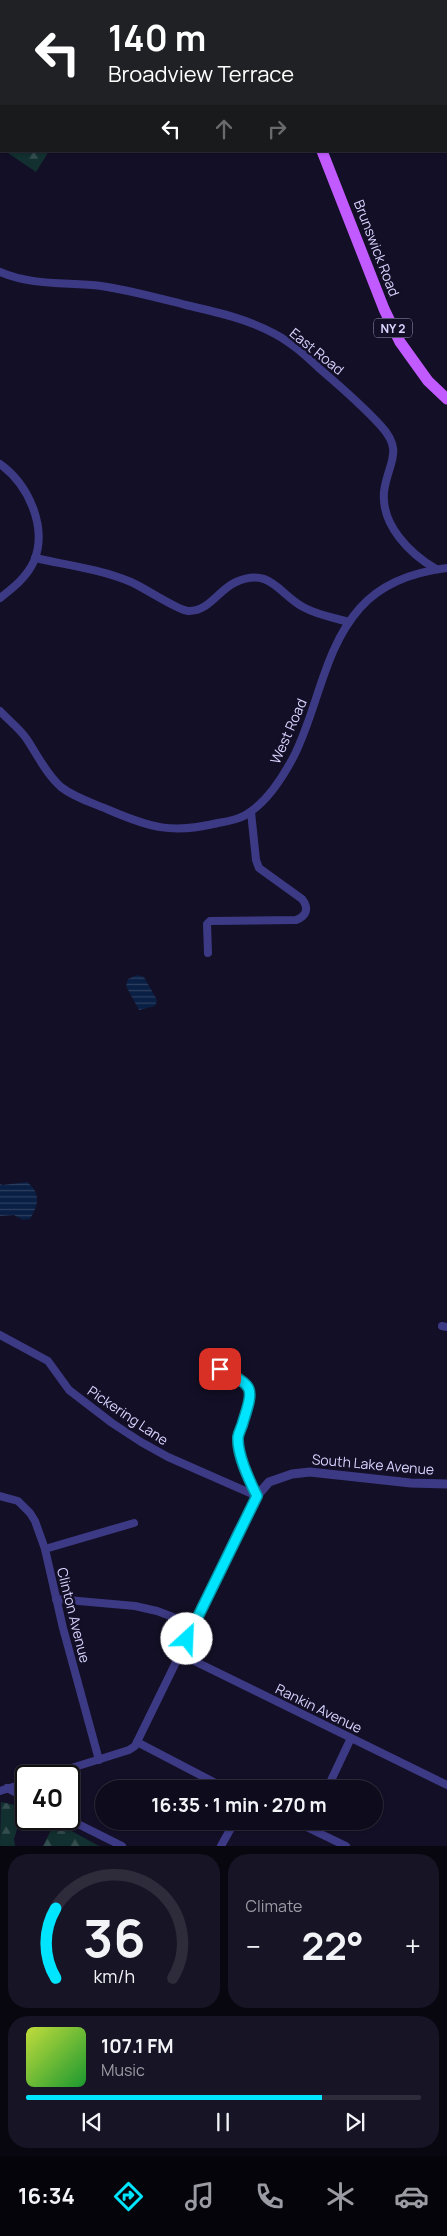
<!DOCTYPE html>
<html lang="en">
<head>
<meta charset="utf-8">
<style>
	body { margin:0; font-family:Manrope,sans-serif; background:#171425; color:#f1f3f6; height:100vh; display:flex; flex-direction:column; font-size:19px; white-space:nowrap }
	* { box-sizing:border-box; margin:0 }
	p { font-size:16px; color:#9b9ba3 }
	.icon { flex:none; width:28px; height:28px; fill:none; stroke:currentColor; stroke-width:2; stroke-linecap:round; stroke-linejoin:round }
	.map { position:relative; height:1846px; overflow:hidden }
	.side { display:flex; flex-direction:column; gap:8px; padding:8px; background:#08060f; flex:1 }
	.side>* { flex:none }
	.top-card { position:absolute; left:0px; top:0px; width:448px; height:152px; box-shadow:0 1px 4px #0004,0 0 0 1px #2e2b3b; background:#202124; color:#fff; overflow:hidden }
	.speed { position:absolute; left:15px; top:1765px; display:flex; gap:10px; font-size:25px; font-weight:700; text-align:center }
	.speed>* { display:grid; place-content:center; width:65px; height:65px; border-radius:50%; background:#0e0b1c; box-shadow:0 1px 4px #0004,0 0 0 1px #2e2b3b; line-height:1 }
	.speed .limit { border:2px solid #111; border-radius:8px; background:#fff; color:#111 }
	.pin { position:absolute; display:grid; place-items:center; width:42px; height:42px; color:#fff; margin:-21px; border-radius:10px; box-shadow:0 2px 8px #0006 }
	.me { position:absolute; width:55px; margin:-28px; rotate:25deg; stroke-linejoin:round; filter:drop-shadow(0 0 4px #0008) }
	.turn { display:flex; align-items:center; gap:18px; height:105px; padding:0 25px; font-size:22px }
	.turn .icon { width:65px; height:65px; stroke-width:2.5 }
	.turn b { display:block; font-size:35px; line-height:42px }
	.lanes { display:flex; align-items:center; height:48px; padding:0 25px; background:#0003; justify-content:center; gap:25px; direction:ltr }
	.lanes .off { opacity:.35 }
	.big { font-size:38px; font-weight:700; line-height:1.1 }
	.side .card { flex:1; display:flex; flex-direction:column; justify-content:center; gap:8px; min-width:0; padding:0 18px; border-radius:20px; background:#171425 }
	.side .dial { align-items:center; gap:0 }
	.dial svg { height:130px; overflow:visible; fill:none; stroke:#2e2b3b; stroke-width:7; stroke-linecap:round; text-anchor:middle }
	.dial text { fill:#f1f3f6; stroke:none }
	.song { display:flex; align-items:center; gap:15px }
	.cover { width:60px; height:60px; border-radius:8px; background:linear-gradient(135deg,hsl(70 70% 55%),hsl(130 70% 35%)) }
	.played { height:5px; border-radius:2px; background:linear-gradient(90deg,#00e5ff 75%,#2e2b3b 75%) }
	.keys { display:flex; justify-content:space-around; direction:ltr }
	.heat { display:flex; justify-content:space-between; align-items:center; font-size:28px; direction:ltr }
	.side .tiles { flex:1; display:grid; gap:8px; grid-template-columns:1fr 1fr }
	.card:last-child { grid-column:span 2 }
	.trip { position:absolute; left:95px; top:1780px; width:288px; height:50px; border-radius:25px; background:#0e0b1c; box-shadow:0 1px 4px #0004,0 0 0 1px #2e2b3b; font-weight:700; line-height:50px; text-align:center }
	.tabs { display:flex; height:80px; justify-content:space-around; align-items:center; background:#06040b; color:#9b9ba3 }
	.tabs .icon { width:35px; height:35px }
	.tabs .selected { color:#00e5ff }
	.tabs b { font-size:22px; color:#f1f3f6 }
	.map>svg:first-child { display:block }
	.forest { fill:url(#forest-firs) }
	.water { fill:url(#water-rules) }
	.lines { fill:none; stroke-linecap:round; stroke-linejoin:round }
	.minor { stroke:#3d3a85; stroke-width:8 }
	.tertiary { stroke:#3d3a85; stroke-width:9 }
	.primary { stroke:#c25bff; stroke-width:11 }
	.route-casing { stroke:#0095a6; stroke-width:12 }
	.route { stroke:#00e5ff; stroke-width:9 }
	.labels { text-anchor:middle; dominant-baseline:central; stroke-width:5; stroke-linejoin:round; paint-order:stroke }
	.shield { fill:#130f26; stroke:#9e99be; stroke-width:1 }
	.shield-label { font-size:12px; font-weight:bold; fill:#d9d4ff }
	.street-label { font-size:14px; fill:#d9d4ff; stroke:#130f26 }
</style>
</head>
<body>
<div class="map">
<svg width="447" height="1846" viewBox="0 0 447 1846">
	<defs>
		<pattern id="forest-firs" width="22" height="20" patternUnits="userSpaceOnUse" patternTransform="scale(1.25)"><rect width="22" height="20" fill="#12302f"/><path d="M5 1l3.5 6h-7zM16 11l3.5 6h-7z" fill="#344d4e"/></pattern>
		<pattern id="water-rules" width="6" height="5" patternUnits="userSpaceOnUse" patternTransform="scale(1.25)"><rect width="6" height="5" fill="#0a1f44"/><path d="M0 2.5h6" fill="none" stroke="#2d3f60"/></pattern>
	</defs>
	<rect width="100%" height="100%" fill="#130f26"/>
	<!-- forest -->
	<g class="forest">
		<polygon points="0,0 138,0 1,1 1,148"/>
		<polygon points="5,151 49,151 36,172"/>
		<polygon points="1,1802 24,1807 14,1839 15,1846 0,1846"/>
		<polygon points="55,1822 99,1846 43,1846"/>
	</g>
	<!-- water -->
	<g class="water">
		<polygon points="137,975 144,977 157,1000 155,1006 139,1010 126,986 128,979"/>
		<path d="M27,1182C41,1193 39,1205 30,1219L23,1220L14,1215L0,1216V1184L3,1185Z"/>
	</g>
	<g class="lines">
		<!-- minor -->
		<g class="minor">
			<path d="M0,272C32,286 67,282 101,286C129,290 158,298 186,305C216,312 248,319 275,334C292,343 306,356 320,369C341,387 362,405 381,426C405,452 387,464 384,492C381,525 410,554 436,569"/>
			<path d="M0,464C28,484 48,527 34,561C27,577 13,588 0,598"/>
			<path d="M35,558C66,565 101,569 131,582C145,588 177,610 188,611C209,612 219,589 236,582C271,566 280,596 305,608C318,615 335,618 349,622"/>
			<path d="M0,711C8,720 18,727 26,738C37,754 46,774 61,787C75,798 93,803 109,810C151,828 172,834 218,823C229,821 241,819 250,812C268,800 284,775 294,756C318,708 324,648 360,608C383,582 414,572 447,568"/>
			<path d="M208,953L207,924L210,921L296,920C307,916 309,908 302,899L259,868L256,860L251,812"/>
			<polyline points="442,1326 447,1327"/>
			<polyline points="0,1335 48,1361 69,1390 112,1423 141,1442 168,1457 257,1496"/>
			<path d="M211,1365C220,1369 247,1379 250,1389C252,1398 247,1410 244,1419C242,1425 239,1431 238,1437C237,1456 249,1480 257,1496"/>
			<polyline points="0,1496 18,1501 30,1513 35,1521 45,1549 63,1628 99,1760"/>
			<polyline points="45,1549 134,1523"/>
			<polyline points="56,1599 135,1606 157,1611 194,1625"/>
			<polyline points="137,1742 227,1789"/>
			<polyline points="46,1776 129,1750 135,1746 180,1654 447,1785"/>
			<polyline points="7,1788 26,1798"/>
			<polyline points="327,1789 351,1738"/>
			<polyline points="0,1791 26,1783"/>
			<polyline points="68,1819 122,1846"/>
			<polyline points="294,1821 346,1846"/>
			<polyline points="221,1846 235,1821"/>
		</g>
		<!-- tertiary -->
		<polyline class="tertiary" points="180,1654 239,1529 257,1496 269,1482 292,1474 310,1472 411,1483 447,1484"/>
		<!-- primary -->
		<g class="primary">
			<polyline points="263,0 264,1"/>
			<polyline points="322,151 384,309 400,342 428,381 447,399"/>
		</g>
	</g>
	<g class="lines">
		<defs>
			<path id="route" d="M187,1639L257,1496C249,1480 237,1455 238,1437C239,1431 242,1427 243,1422C255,1385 253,1386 220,1369"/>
		</defs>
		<!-- route casing -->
		<use href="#route" class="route-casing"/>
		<!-- route -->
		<use href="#route" class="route"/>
	</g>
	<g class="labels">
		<!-- shield labels -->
		<rect class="shield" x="374" y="318.5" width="38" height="19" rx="4"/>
		<g class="shield-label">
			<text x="393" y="328">NY 2</text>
		</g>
		<!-- street labels -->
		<g class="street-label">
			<text transform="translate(377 248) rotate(69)">Brunswick Road</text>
			<text transform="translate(317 351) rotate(39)">East Road</text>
			<text transform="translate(288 731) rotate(-66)">West Road</text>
			<text transform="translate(128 1415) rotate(34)">Pickering Lane</text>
			<text transform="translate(373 1464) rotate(5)">South Lake Avenue</text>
			<text transform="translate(74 1615) rotate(76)">Clinton Avenue</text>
			<text transform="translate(319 1708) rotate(26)">Rankin Avenue</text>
		</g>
	</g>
</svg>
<div class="speed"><div class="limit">40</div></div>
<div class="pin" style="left:220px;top:1369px;background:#d93025"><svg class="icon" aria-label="arrive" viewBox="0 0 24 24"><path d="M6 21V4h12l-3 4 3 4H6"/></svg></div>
<svg class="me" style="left:187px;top:1639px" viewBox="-20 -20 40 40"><circle r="19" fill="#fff"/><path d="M0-13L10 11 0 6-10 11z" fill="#00e5ff"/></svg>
<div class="trip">16:35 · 1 min · 270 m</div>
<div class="top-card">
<div class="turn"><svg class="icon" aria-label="left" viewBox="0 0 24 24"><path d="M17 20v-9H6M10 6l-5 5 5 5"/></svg><div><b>140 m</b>Broadview Terrace</div></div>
<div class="lanes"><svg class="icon" aria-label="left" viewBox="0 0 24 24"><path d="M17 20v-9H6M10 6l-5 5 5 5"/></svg><svg class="icon off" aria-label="ahead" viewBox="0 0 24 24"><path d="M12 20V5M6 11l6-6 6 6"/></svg><svg class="icon off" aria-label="right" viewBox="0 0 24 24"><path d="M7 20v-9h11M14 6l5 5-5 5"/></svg></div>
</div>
</div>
<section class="side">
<div class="tiles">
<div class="card dial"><svg viewBox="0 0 100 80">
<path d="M14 69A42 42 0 1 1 86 69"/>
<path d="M14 69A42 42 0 0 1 14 26" stroke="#00e5ff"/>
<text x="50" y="56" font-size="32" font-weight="700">36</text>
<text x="50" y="72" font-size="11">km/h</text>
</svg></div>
<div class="card"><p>Climate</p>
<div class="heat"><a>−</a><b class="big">22°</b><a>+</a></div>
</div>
<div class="card">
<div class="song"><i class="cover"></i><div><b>107.1 FM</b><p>Music</p></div></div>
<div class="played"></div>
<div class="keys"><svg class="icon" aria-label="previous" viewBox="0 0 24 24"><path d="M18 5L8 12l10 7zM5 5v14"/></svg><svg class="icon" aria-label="pause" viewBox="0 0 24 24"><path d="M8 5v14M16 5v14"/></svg><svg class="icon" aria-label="next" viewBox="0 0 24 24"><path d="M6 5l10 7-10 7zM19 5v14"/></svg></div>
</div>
</div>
</section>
<nav class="tabs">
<b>16:34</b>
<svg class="icon selected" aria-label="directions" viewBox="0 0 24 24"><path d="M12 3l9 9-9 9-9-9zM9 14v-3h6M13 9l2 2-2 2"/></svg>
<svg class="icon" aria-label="music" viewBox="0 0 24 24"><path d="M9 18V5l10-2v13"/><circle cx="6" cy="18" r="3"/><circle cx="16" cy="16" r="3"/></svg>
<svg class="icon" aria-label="phone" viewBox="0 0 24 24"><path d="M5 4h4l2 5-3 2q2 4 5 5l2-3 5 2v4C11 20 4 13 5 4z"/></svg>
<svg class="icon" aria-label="climate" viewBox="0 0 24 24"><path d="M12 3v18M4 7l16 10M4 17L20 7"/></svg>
<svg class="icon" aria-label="car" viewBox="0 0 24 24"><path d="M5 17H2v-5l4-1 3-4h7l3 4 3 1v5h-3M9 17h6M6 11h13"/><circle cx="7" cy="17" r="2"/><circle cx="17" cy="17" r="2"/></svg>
</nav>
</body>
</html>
